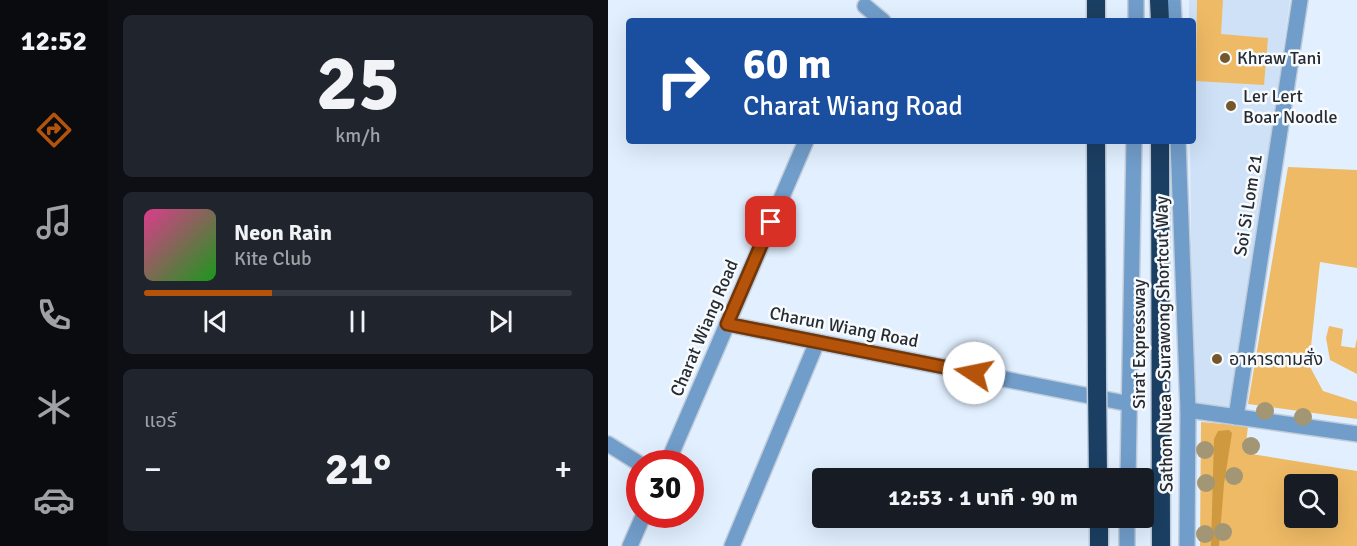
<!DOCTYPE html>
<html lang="th">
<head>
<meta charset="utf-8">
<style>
	body { margin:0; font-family:Signika,"Noto Sans Thai",sans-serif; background:#20242c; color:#f1f3f6; height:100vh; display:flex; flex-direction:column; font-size:22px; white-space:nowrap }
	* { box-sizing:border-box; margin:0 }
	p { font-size:20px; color:#9ea1a6 }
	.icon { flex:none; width:33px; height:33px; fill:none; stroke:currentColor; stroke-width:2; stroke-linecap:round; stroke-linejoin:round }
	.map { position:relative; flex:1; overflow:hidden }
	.drawer { display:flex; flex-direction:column; gap:15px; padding:15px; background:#0d0f14; width:500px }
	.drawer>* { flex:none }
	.top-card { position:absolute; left:18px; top:18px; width:570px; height:126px; border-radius:6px; box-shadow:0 6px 24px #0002; background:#1a4fa0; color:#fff; overflow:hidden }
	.tools { position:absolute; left:676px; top:474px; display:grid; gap:12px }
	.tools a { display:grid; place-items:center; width:54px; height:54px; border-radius:6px; background:#171b24; box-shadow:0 6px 24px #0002; font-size:30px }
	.speed { position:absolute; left:18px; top:450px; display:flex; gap:12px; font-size:30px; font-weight:700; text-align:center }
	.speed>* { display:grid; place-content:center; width:78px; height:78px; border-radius:50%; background:#171b24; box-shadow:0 6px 24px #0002; line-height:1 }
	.speed .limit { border:9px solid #d22; background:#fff; color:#111 }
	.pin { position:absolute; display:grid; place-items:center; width:51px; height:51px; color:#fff; margin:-26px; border-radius:12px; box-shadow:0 3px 9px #0006 }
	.me { position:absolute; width:66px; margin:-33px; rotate:281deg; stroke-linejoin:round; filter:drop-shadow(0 0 4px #0008) }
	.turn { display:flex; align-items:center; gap:21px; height:126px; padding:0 18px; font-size:27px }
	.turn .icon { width:78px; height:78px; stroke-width:2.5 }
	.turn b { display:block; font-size:42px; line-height:51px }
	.big { font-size:45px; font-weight:800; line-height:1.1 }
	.drawer .tile { flex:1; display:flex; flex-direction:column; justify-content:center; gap:9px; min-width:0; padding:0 21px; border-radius:9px; background:#20242c }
	.drawer .dial { align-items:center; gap:0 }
	.dial b { font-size:78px; line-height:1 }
	.song { display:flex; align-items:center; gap:18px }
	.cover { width:72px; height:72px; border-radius:9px; background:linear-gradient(135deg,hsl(330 70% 55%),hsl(120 70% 35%)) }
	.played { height:6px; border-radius:3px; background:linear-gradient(90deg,#b45309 30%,#363941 30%) }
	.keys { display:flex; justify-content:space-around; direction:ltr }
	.heat { display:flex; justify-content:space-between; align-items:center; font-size:33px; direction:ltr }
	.trip { position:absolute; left:204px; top:468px; width:342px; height:60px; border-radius:6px; background:#171b24; box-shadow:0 6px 24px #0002; font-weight:800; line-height:60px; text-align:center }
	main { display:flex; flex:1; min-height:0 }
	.tab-bar { display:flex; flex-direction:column; width:108px; justify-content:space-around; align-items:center; background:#090b0e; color:#9ea1a6 }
	.tab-bar .icon { width:42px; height:42px }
	.tab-bar .selected { color:#b45309 }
	.tab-bar b { font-size:27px; color:#f1f3f6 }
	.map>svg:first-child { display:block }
	.built { fill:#cee1f6 }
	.green { fill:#efba65; fill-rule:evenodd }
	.water { fill:#ce993f }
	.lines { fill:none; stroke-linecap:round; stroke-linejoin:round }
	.minor-casing { stroke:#c0ccda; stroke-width:18 }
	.highway-casing { stroke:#c0ccda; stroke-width:21 }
	.minor { stroke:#719dca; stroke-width:15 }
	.highway { stroke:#1b3f62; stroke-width:18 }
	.highway-bridge-casing { stroke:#c0ccda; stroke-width:21; stroke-linecap:butt }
	.highway-bridge { stroke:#1b3f62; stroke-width:18 }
	.tree { fill:#a39675 }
	.route-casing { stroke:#753606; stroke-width:15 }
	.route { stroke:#b45309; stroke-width:10 }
	.poi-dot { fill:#74582b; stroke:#f8fbfe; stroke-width:2 }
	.labels { text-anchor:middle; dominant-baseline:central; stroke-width:5; stroke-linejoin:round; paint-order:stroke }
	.poi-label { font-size:18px; fill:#272c32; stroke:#f8fbfe; text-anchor:start }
	.street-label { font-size:18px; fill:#272c32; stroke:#f8fbfe }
</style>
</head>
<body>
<main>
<nav class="tab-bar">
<b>12:52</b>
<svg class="icon selected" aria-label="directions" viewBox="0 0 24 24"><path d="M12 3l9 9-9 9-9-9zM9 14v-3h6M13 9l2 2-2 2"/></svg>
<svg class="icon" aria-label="music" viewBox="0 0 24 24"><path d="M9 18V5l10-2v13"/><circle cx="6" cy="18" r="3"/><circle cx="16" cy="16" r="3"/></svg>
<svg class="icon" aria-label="phone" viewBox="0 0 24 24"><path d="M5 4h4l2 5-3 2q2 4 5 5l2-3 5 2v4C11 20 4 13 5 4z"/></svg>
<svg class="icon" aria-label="climate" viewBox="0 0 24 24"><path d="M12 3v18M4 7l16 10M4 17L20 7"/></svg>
<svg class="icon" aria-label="car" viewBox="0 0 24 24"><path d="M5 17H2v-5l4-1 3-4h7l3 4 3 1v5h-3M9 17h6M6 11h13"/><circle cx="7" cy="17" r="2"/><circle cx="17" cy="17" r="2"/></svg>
</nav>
<section class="drawer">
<div class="tile dial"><b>25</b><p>km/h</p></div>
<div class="tile">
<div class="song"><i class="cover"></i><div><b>Neon Rain</b><p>Kite Club</p></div></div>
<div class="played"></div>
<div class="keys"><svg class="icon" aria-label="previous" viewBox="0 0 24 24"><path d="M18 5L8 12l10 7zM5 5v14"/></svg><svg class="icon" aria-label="pause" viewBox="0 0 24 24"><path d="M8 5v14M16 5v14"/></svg><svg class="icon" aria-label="next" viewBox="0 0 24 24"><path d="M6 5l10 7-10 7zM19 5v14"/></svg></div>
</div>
<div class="tile"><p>แอร์</p>
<div class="heat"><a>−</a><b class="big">21°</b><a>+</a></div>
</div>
</section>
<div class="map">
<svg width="750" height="546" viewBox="0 0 750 546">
	<rect width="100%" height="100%" fill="#e1efff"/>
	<!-- built -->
	<polygon class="built" points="581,0 682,0 624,409 585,402 582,141 585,141 585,21 581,21"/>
	<!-- green -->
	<g class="green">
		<polygon points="589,0 615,0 613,34 660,38 656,85 588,81"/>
		<polygon points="680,167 749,170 749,268 712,262 701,365 715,391 749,402 749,419 640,404"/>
		<polygon points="721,326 735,329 733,346 747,348 749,338 749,374 722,360 718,338"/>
		<path d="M593,422L640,426L637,453L749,471V546H592ZM687,484H720V518H687Z"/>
	</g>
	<!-- water -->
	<polygon class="water" points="621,430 624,433 616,484 611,546 603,546 606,439 610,431"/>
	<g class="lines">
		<defs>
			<g id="minor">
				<polyline points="565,0 566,21"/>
				<polyline points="257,6 275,21"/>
				<polyline points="528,21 528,0"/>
				<polyline points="570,141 580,410 579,546"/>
				<polyline points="119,324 522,404"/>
				<polyline points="580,410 750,434"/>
				<polyline points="628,417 692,0"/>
				<polyline points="0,444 32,464"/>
				<polyline points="59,464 198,141"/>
				<polyline points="520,478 526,141"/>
				<polyline points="22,546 36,514"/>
				<polyline points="124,546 209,342"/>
				<polyline points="519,546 519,518"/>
			</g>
			<g id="highway">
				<polyline points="488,0 488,21"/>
				<polyline points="551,0 552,21"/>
				<polyline points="488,141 489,384"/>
				<polyline points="552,141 553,546"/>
				<polyline points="491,518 491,546"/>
			</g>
		</defs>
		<!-- minor casing -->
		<use href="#minor" class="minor-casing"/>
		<!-- highway casing -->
		<use href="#highway" class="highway-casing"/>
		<!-- minor -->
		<use href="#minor" class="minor"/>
		<!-- highway -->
		<use href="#highway" class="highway"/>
		<defs>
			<polyline id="highway-bridge" points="489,384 490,478"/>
		</defs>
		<!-- highway-bridge casing -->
		<use href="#highway-bridge" class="highway-bridge-casing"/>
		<!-- highway-bridge -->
		<use href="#highway-bridge" class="highway-bridge"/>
	</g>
	<!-- trees -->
	<g class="tree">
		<circle cx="657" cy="411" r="9"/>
		<circle cx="695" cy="417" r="9"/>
		<circle cx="643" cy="446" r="9"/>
		<circle cx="597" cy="450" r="9"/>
		<circle cx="626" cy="476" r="9"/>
		<circle cx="598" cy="483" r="9"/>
		<circle cx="615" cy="532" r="9"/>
		<circle cx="597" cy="534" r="9"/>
	</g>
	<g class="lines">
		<defs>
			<polyline id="route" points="163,222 119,324 366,373"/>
		</defs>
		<!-- route casing -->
		<use href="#route" class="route-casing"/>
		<!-- route -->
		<use href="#route" class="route"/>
	</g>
	<!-- markers -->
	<g class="poi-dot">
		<circle cx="617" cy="58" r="6"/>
		<circle cx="623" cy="106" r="6"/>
		<circle cx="609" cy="359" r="6"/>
	</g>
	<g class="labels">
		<!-- poi labels -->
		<g class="poi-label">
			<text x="629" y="58">Khraw Tani</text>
			<text x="635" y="96">Ler Lert<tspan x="635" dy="21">Boar Noodle</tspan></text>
			<text x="621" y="359">อาหารตามสั่ง</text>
		</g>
		<!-- street labels -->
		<g class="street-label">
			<text transform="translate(640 205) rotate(-81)">Soi Si Lom 21</text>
			<text transform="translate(236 327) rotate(11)">Charun Wiang Road</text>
			<text transform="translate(96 328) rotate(-67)">Charat Wiang Road</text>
			<text transform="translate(531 344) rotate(-90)">Sirat Expressway</text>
			<text transform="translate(556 344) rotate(-91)">Sathon Nuea - Surawong Shortcut Way</text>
		</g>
	</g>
</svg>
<div class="tools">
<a><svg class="icon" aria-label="search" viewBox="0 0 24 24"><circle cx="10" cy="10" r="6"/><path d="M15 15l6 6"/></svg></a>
</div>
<div class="speed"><div class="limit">30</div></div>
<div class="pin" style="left:163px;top:222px;background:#d93025"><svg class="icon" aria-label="arrive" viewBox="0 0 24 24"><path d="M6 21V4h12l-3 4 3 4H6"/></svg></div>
<svg class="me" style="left:366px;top:373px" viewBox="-20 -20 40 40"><circle r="19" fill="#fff"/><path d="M0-13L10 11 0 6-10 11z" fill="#b45309"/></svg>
<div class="trip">12:53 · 1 นาที · 90 m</div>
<div class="top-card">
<div class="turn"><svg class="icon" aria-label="right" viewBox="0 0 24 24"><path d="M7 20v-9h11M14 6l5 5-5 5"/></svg><div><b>60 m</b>Charat Wiang Road</div></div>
</div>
</div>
</main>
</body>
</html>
